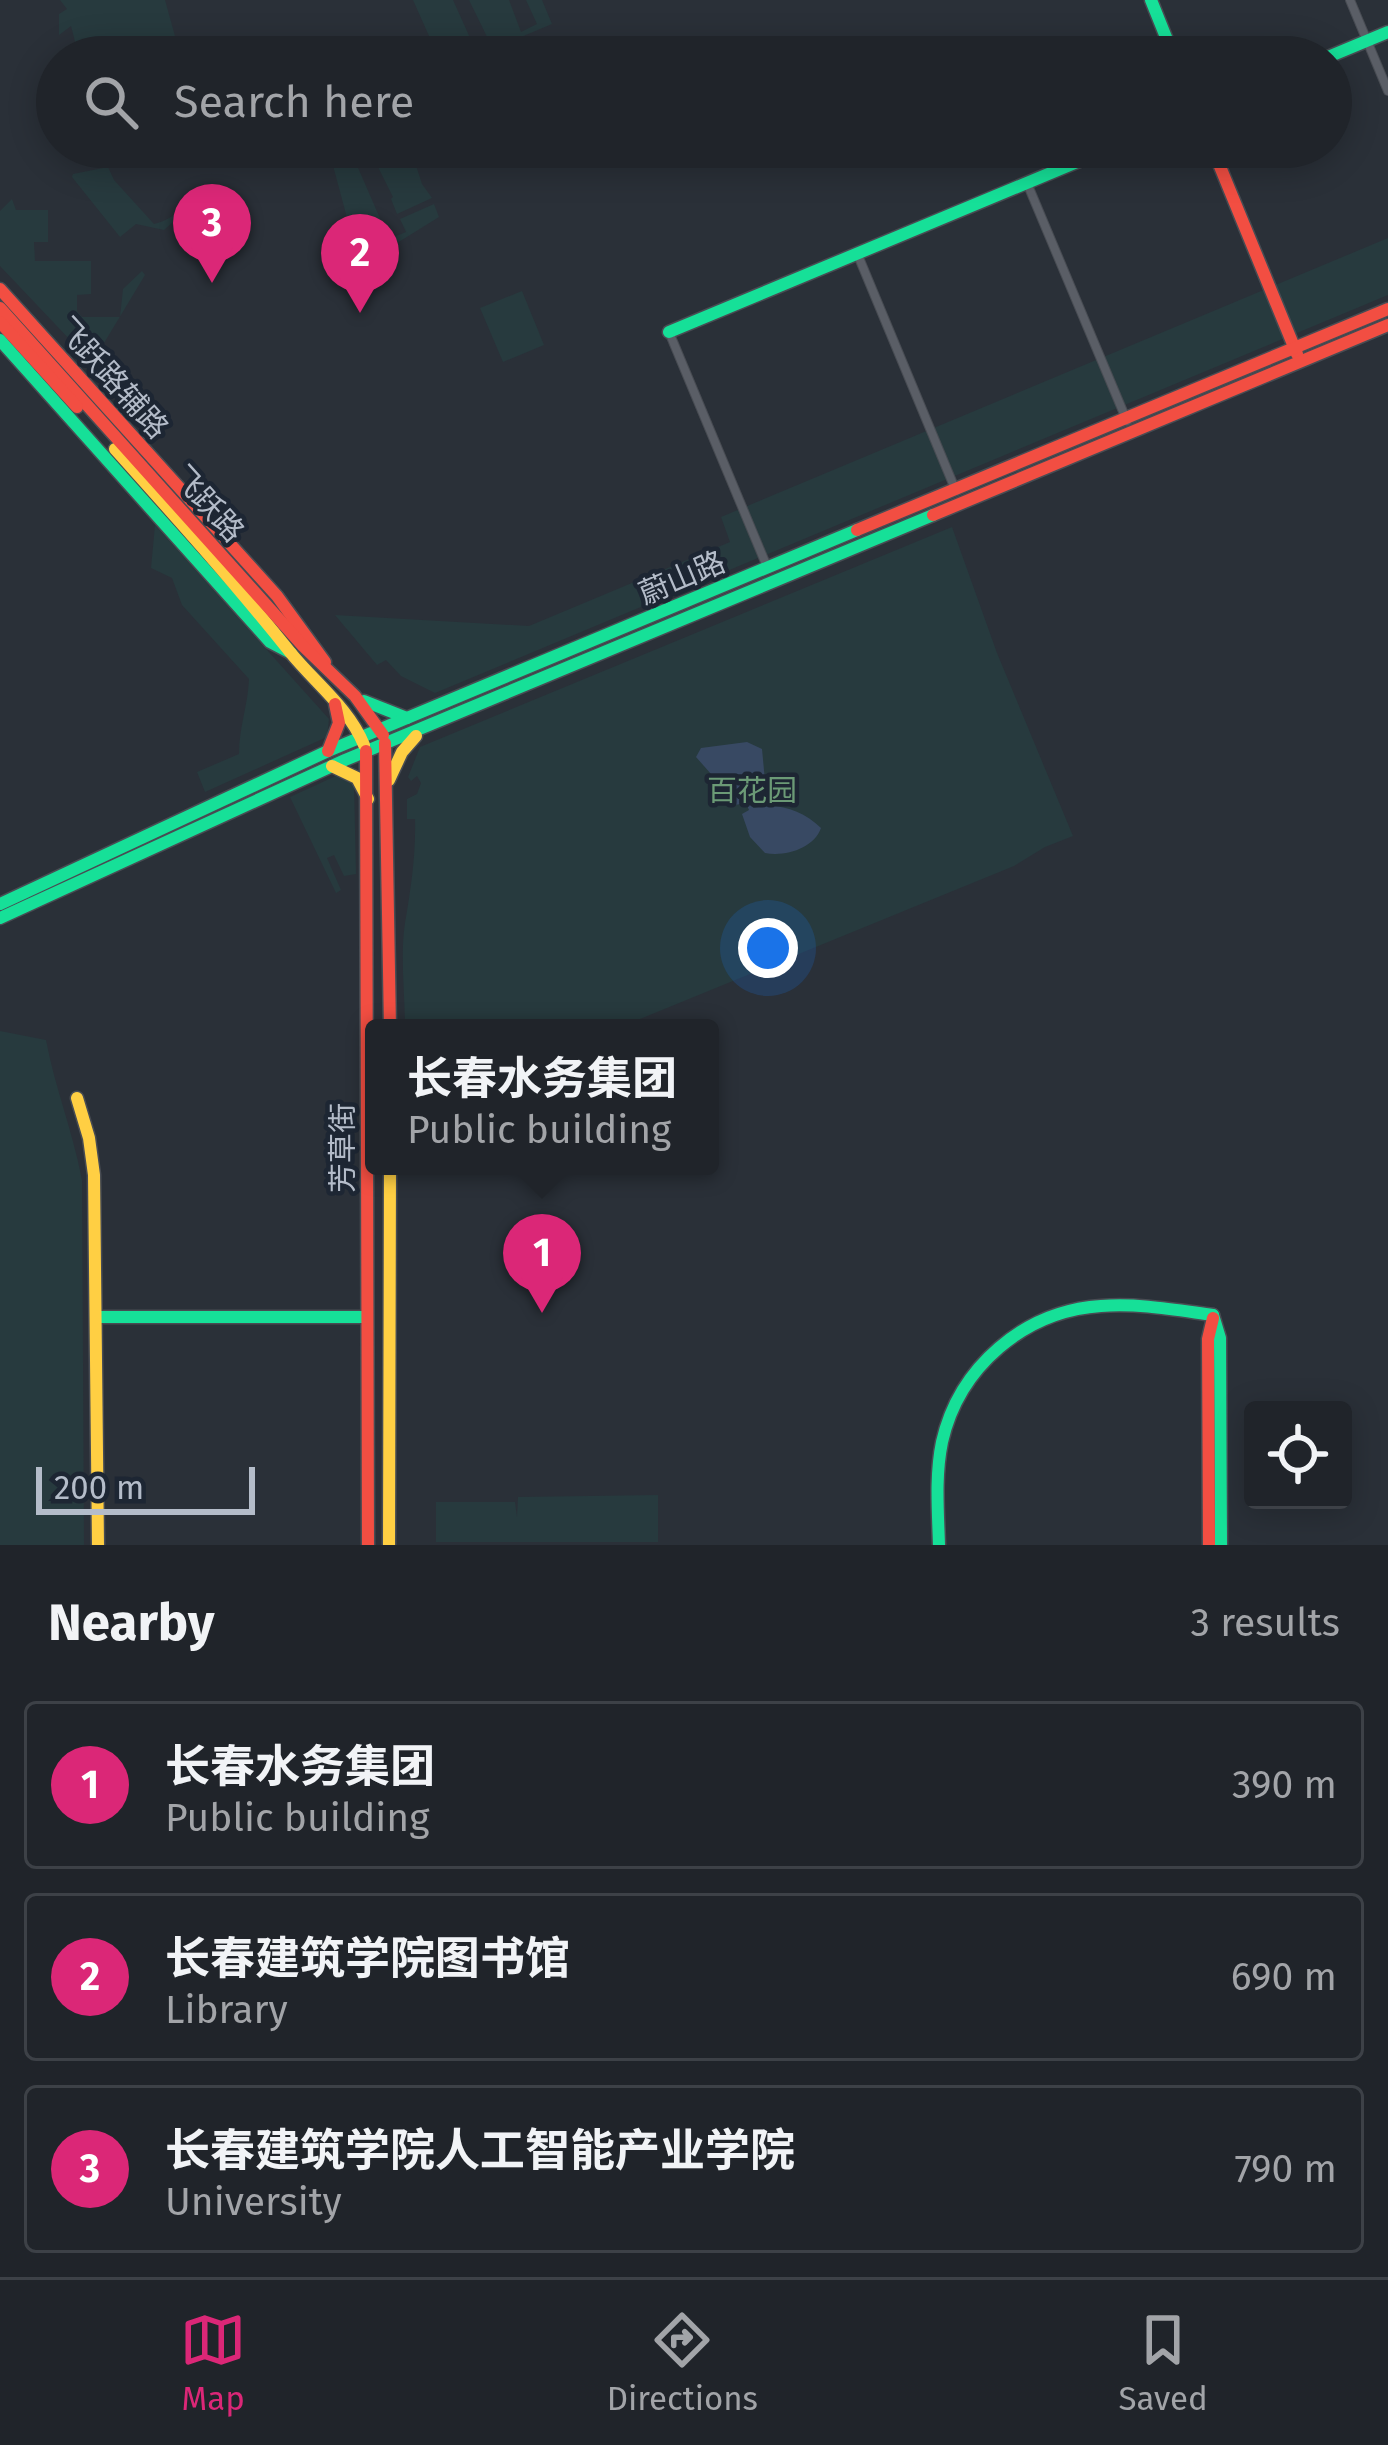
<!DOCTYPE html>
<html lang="en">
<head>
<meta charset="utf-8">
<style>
  :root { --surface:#20242a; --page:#282c32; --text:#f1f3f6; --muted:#a2a4a8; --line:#3d4147; --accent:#db2777 }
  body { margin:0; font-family:"Fira Sans","Noto Sans SC",sans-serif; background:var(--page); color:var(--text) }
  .controls { position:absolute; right:36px; bottom:36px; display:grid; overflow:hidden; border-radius:12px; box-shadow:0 6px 30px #0003 }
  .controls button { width:108px; height:108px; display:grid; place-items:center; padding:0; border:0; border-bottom:3px solid var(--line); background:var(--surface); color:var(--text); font:60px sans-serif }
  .scale { position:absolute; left:36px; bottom:30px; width:219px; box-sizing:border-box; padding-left:12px; border:6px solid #b4bcc9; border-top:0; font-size:33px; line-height:42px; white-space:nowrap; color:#b4bcc9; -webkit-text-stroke:9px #1d2633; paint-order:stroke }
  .you { position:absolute; left:768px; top:948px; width:42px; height:42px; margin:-30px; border:9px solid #fff; border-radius:50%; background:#1a73e8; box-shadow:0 0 0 18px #1a73e833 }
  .badge { display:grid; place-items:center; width:78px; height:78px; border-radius:50%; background:var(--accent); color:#fff; font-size:39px; font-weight:700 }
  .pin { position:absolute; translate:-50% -99px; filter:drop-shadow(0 3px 6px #0008) }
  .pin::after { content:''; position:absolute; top:63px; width:42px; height:36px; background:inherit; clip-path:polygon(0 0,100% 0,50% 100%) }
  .popup { position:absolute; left:365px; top:1019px; width:354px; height:156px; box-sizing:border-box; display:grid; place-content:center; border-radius:12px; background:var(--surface); filter:drop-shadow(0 3px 9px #0005); font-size:39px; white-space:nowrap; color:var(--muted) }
  .popup b { font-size:45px; color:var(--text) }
  .popup::after { content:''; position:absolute; left:50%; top:100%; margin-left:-24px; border:24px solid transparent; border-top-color:var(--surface) }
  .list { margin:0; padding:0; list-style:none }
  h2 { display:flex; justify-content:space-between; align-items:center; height:156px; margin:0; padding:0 48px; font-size:51px }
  h2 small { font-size:39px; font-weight:400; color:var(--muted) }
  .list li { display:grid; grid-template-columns:78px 1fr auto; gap:36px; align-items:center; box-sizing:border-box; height:168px; margin:0 24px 24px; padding:0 24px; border:3px solid var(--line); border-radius:12px }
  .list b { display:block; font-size:45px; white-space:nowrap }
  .list p { margin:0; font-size:39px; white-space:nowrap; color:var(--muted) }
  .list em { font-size:39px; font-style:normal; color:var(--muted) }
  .icon { flex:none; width:66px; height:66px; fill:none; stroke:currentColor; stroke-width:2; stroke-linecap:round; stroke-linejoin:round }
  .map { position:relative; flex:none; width:1388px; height:1545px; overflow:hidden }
  .search { position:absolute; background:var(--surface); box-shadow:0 6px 30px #0003; left:36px; right:36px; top:36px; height:132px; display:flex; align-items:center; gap:30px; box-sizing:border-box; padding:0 42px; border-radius:66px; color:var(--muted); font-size:45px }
  .sheet { height:732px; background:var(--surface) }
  nav { display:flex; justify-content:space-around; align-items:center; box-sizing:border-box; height:168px; border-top:3px solid var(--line); background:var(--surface); font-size:33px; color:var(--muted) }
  nav a { display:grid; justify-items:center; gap:6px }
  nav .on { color:var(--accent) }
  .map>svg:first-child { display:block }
</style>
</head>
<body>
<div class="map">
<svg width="1388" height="1545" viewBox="0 0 1388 1545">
  <rect width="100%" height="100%" fill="#2a3038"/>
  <g fill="#273a3e">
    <path d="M 60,0 L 165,0 L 178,47 L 149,57 L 79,57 L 71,26 L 59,35 L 59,14 L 67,9 Z"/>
    <path d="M 413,0 L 453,0 L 476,51 L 491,45 L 469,0 L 509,0 L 521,32 L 537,24 L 526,0 L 542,0 L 552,24 L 474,57 L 454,57 L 447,39 L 433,45 Z"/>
    <path d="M 328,147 L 349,147 L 389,239 L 406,232 L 400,219 L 434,204 L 439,217 L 360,266 Z"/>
    <path d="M 368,147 L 410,147 L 422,184 L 432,198 L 397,214 L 391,199 L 393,197 Z"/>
    <path d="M 108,167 L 114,180 L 154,224 C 179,219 188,196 206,192 L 164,230 L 136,224 L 120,237 L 72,177 L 73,174 Z"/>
    <path d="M 12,199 L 16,210 L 48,210 L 48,242 L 34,242 L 35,261 L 91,261 L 91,294 L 77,295 L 77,311 L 82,317 L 120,317 L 123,289 L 142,271 L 145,275 L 92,363 L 0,266 L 0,211 Z"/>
    <path d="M 1388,238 L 1388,295 L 435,693 L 401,676 L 386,660 L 377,665 L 335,615 L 529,626 L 730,542 L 721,517 Z"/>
    <path d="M 522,291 L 544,345 L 503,362 L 480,308 Z"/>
    <path d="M 155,525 L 329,719 L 327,737 L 205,792 L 197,772 L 239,754 C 239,727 248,705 249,679 L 182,605 L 172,578 L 151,568 Z"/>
    <path d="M 952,527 L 997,653 L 1073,836 L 1045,847 L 1014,866 L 618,1028 L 405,1028 C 405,994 400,956 405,923 C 411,888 416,854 415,819 L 407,819 L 407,799 L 417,794 L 421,783 L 417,776 L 411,781 L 408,777 L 420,747 Z"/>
    <path d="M 338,775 L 354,785 L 356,874 L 344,876 L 334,855 L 327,858 L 341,890 L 336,893 L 290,797 Z"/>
    <path d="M 0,1031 L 46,1040 C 55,1088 73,1132 82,1180 L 84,1545 L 0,1545 Z"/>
    <path d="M 658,1495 L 658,1542 L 436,1542 L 436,1502 L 515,1502 L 517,1517 L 518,1497 Z"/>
  </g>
  <path fill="#384963" d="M 747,742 L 762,749 L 765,781 L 762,795 L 751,801 L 753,808 C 778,802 802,810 821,828 C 814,848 786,857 765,853 L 750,837 L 742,814 L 749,810 L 746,803 L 729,806 L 719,783 L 696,757 L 701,748 Z"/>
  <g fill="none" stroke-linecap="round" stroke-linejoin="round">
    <g stroke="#484c53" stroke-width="10">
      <g id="street">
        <path d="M 1350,0 L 1388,91"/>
        <path d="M 1027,183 L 1127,421"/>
        <path d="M 857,253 L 956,491"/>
        <path d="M 669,332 L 768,569"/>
      </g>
    </g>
    <g stroke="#484c53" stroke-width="15">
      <g id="fast">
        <path d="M 1151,0 L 1174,57"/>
        <path d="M 1328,57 L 1388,32"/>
        <path d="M 669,332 L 1113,147"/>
        <path d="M 0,340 L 270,642 L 291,653"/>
        <path d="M 364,701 L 407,718"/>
        <path d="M 0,904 L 328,751 L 857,530"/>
        <path d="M 0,918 L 345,760 L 933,515"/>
        <path d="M 1213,1315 L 1220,1338 L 1221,1545"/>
        <path d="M 96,1317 L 365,1317"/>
        <path d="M 939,1545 C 938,1511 935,1476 942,1442 C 959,1367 1024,1311 1101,1306 C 1138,1303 1176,1310 1213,1315"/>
      </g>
    </g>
    <g stroke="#484c53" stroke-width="15">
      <g id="slow">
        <path d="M 115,449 C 175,516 234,582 290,652 C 315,683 349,708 364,745"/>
        <path d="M 332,766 L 357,778 L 368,799"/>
        <path d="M 389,780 L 402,752 L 416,736"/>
        <path d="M 77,1098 L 89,1138 L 94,1175 L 98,1545"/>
        <path d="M 389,1545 L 390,1166"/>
      </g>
    </g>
    <g stroke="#484c53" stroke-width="15">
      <g id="jam">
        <path d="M 1212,147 L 1297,354"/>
        <path d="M 0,289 L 277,596 L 325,662"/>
        <path d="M 0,308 L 303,646 L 355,696 L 383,735"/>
        <path d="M 0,322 L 77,407"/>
        <path d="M 933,515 L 1388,325"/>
        <path d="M 857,530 L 1388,309"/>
        <path d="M 385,743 L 390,1028"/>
        <path d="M 328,751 L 339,723 L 335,704"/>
        <path d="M 366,751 L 368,1545"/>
        <path d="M 1209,1545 L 1208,1339 L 1213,1318"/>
      </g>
    </g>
    <use href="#street" stroke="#5a5e66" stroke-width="8"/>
    <use href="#fast" stroke="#16e098" stroke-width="12"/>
    <use href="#slow" stroke="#ffcf43" stroke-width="12"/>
    <use href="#jam" stroke="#f24e42" stroke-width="12"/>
  </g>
  <g text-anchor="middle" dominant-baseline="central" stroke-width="9" stroke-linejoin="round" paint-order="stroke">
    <g font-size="30" fill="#b4bcc9" stroke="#1d2633">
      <text transform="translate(112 378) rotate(48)">飞跃路辅路</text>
      <text transform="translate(208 504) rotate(48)">飞跃路</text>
      <text transform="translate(682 578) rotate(-23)">蔚山路</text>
      <text transform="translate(343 1148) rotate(-90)">芳草街</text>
    </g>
    <g font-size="30" fill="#6b9a76" stroke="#1d2633">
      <text x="752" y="791">百花园</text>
    </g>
  </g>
</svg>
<div class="controls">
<button><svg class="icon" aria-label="locate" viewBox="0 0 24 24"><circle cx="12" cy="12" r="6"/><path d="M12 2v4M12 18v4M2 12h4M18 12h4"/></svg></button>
</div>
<div class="scale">200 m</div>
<div class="you"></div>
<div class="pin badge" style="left:542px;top:1313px">1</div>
<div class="popup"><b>长春水务集团</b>Public building</div>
<div class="pin badge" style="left:360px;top:313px">2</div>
<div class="pin badge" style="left:212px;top:283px">3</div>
<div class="search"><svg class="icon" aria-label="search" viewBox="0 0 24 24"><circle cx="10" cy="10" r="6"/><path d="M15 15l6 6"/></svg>Search here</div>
</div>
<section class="sheet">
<h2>Nearby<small>3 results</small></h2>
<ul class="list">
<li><span class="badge">1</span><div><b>长春水务集团</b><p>Public building</p></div><em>390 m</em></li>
<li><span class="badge">2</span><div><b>长春建筑学院图书馆</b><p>Library</p></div><em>690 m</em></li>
<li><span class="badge">3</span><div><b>长春建筑学院人工智能产业学院</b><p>University</p></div><em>790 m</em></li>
</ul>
</section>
<nav>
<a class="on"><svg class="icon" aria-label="map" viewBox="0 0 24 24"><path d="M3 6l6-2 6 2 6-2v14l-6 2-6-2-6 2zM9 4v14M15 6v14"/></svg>Map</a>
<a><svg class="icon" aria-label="directions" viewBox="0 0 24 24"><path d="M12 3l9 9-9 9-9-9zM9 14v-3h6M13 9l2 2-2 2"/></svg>Directions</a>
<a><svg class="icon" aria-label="saved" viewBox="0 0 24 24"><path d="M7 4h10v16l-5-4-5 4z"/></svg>Saved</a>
</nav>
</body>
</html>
